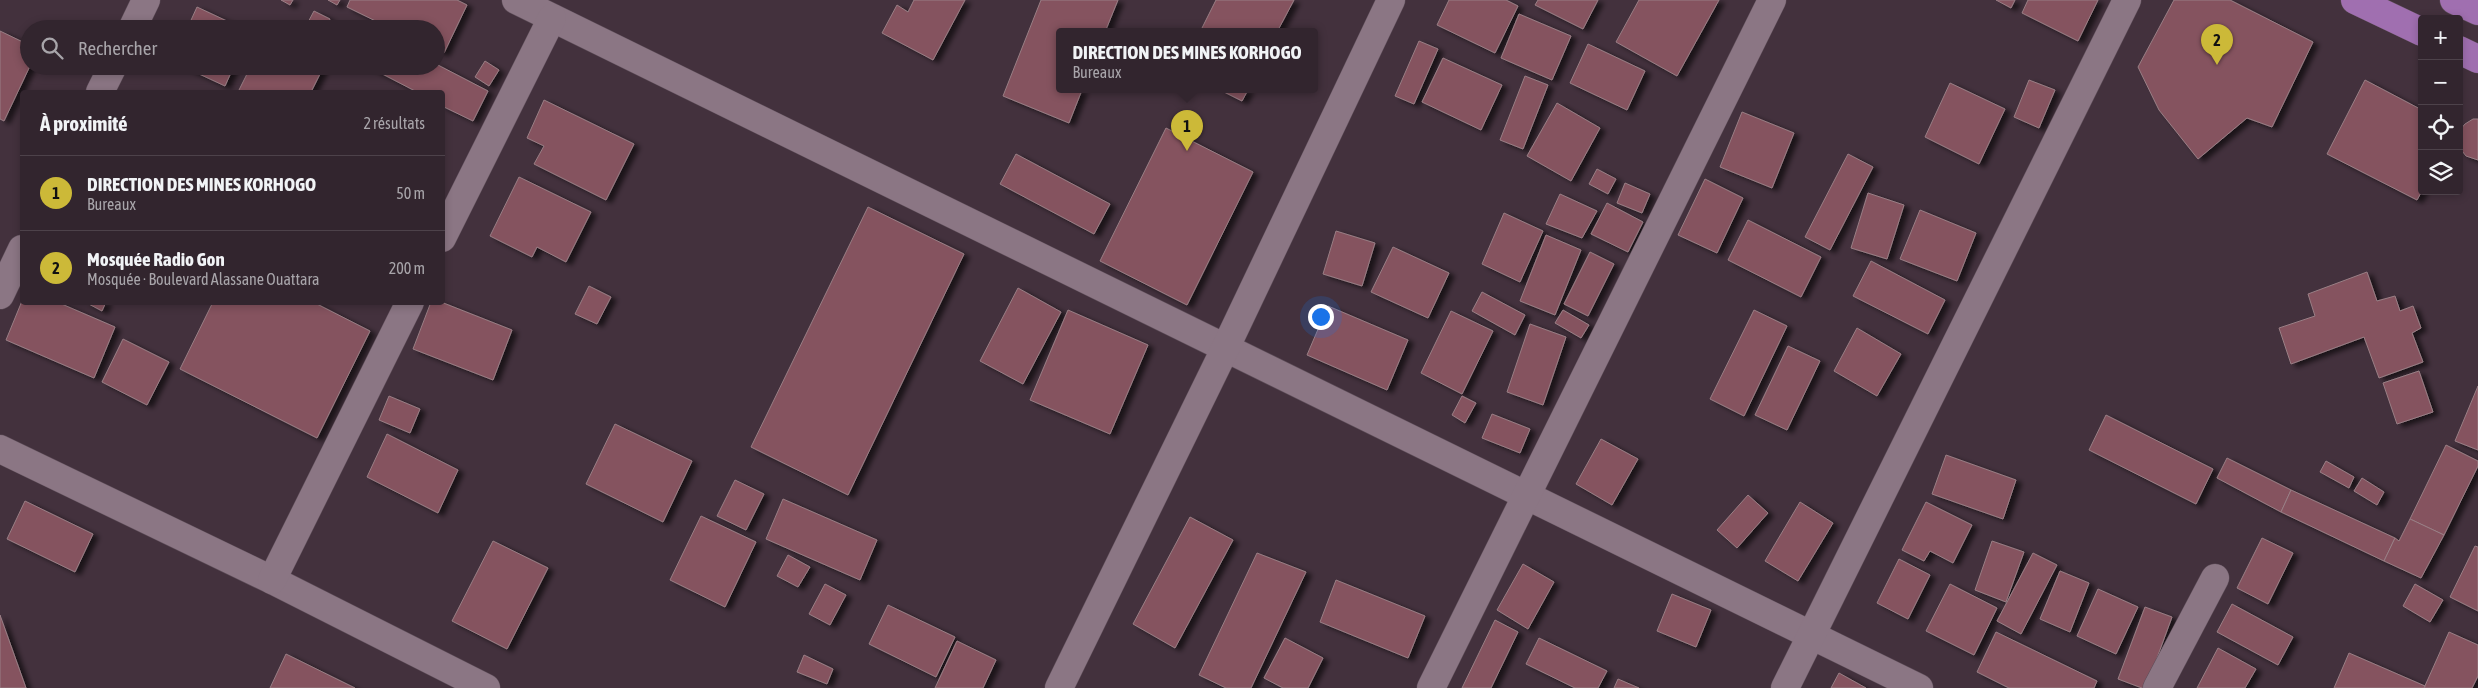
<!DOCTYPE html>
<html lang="fr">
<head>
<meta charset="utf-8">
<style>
  :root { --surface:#32252e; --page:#3a2d36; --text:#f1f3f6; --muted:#a8a5aa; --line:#4d424a; --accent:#ccb938 }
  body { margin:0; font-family:"Asap Condensed",sans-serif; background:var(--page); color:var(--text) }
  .controls { position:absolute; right:15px; top:15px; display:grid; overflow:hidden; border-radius:5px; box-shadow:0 2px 8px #0003 }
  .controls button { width:45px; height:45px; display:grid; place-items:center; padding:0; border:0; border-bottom:1px solid var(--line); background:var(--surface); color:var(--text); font:25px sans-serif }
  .you { position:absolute; left:1320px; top:316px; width:18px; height:18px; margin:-12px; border:4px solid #fff; border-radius:50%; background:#1a73e8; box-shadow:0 0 0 8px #1a73e833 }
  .badge { display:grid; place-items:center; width:32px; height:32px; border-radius:50%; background:var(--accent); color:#111; font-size:16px; font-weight:700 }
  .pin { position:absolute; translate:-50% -41px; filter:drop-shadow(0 1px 2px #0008) }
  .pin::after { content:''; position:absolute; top:26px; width:18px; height:15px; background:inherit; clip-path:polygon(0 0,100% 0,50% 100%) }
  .popup { position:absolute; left:1056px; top:28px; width:262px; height:65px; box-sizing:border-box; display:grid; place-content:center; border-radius:5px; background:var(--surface); filter:drop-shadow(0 1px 4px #0005); font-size:16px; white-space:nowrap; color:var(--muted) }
  .popup b { font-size:19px; color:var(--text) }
  .popup::after { content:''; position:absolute; left:50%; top:100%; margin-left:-10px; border:10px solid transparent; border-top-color:var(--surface) }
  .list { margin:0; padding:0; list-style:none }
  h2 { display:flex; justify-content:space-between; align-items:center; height:65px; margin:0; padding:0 20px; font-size:21px }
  h2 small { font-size:16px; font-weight:400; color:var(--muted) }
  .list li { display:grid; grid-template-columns:32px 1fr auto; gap:15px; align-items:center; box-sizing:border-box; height:75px; padding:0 20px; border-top:1px solid var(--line) }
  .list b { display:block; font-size:19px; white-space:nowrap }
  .list p { margin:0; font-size:16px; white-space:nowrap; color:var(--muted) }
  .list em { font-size:16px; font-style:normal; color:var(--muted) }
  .icon { flex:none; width:28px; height:28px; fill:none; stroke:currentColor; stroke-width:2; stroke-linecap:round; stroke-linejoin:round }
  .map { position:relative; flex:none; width:2478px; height:688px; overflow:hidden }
  .search { position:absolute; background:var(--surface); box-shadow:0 2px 8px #0003; left:20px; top:20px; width:425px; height:55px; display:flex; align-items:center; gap:12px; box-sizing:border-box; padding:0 18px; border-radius:28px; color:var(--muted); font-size:19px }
  .panel { position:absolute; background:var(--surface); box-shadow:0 2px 8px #0003; left:20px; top:90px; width:425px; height:215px; border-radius:5px }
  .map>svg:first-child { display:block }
</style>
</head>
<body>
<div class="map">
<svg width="2478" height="688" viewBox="0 0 2478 688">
  <defs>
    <filter id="shadow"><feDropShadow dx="5.5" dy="3" stdDeviation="2.5" flood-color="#0009"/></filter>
  </defs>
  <rect width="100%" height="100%" fill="#43313d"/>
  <g fill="#85525f" stroke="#997f85" filter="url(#shadow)">
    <path d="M 281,0 L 293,0 L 290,5 Z"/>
    <path d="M 328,0 L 340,0 L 337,5 Z"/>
    <path d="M 350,0 L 457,0 L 467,5 L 444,53 L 436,50 L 436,29 L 392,29 L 347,7 Z"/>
    <path d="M 914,0 L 965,0 L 933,60 L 882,33 L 897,5 L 908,12 Z"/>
    <path d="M 1041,0 L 1118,0 L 1105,32 L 1060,32 L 1060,90 L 1082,90 L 1069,123 L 1003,96 Z"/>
    <path d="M 1216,0 L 1294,0 L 1277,32 L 1200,32 Z"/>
    <path d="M 1449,0 L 1506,0 L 1518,6 L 1495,53 L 1437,25 Z"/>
    <path d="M 1538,0 L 1598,0 L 1583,29 L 1535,5 Z"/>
    <path d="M 1639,0 L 1719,0 L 1677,76 L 1616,42 Z"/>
    <path d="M 1996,0 L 2015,0 L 2011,8 Z"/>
    <path d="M 2028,0 L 2098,0 L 2078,41 L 2022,13 Z"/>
    <path d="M 2174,0 L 2230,0 L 2313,42 L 2272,127 L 2247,118 L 2198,159 L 2159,110 L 2138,67 Z"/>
    <path d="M 197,7 L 244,29 L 187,29 Z"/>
    <path d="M 314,11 L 330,19 L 325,29 L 305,28 Z"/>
    <path d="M 1519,14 L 1571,36 L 1552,80 L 1501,58 Z"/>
    <path d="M 354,22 L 368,29 L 351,29 Z"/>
    <path d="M 0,31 L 29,45 L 30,66 L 4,121 L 0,119 Z"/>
    <path d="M 1419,41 L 1438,49 L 1414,104 L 1395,96 Z"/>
    <path d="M 1588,44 L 1645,71 L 1627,110 L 1570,83 Z"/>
    <path d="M 1443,58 L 1502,85 L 1481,130 L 1422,102 Z"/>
    <path d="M 485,61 L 499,70 L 489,86 L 475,77 Z"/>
    <path d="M 436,64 L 488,91 L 473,121 L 442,106 L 442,92 L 417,92 L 367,66 L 436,66 Z"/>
    <path d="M 182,66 L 234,66 L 225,86 Z"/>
    <path d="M 251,66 L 324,66 L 311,92 L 238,92 Z"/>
    <path d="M 1525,76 L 1548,85 L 1523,149 L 1500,140 Z"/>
    <path d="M 2029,80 L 2055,90 L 2039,128 L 2014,117 Z"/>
    <path d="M 2365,80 L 2422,110 L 2422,191 L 2417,200 L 2327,154 Z"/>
    <path d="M 1950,83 L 2005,109 L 1979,164 L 1925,137 Z"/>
    <path d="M 1220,90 L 1248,90 L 1242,101 Z"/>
    <path d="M 544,100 L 634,144 L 606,200 L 534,164 L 544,146 L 527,138 Z"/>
    <path d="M 1557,103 L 1600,128 L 1571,181 L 1527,156 Z"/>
    <path d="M 1742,112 L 1794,133 L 1772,188 L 1720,167 Z"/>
    <path d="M 2473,119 L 2478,119 L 2478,160 L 2466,156 L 2459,147 L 2459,131 L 2465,124 Z"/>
    <path d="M 1166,128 L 1253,172 L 1187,305 L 1100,261 Z"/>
    <path d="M 1016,154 L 1110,204 L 1094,234 L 1000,184 Z"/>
    <path d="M 1848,154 L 1873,167 L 1830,250 L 1805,237 Z"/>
    <path d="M 1597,169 L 1616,179 L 1608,194 L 1589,184 Z"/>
    <path d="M 519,177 L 591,212 L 566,262 L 537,247 L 532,257 L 490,236 Z"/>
    <path d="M 1705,179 L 1743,198 L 1717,253 L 1678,235 Z"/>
    <path d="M 1625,183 L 1650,194 L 1642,213 L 1617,203 Z"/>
    <path d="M 1868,193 L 1904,205 L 1887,259 L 1851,248 Z"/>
    <path d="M 1560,194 L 1597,211 L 1582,238 L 1546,224 Z"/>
    <path d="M 1607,203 L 1643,222 L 1628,252 L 1591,234 Z"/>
    <path d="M 868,207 L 964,254 L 848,495 L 751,447 Z"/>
    <path d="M 1920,210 L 1976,233 L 1957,281 L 1900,259 Z"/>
    <path d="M 1504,213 L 1543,231 L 1520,282 L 1482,264 Z"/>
    <path d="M 1748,220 L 1821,257 L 1801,297 L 1728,260 Z"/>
    <path d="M 1336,231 L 1375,243 L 1362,286 L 1323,274 Z"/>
    <path d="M 1546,235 L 1581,250 L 1555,315 L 1520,301 Z"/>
    <path d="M 1393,247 L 1449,273 L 1428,318 L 1371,292 Z"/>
    <path d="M 1590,252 L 1614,264 L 1588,316 L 1564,304 Z"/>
    <path d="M 1871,261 L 1945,300 L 1928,334 L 1853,296 Z"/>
    <path d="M 2367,272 L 2377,301 L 2395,296 L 2400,311 L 2413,306 L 2421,328 L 2412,333 L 2423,362 L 2379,378 L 2364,337 L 2291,364 L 2279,328 L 2315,316 L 2308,294 Z"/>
    <path d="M 589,286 L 611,297 L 597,324 L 575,314 Z"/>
    <path d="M 1018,288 L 1061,312 L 1023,384 L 980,361 Z"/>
    <path d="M 1482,292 L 1525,315 L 1515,335 L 1472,311 Z"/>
    <path d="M 22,301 L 57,302 L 115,327 L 94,378 L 6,340 Z"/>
    <path d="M 85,302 L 106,302 L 102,311 Z"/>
    <path d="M 213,302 L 313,302 L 370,331 L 317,438 L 180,369 Z"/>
    <path d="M 431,302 L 441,302 L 512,330 L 493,380 L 413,349 Z"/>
    <path d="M 1328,306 L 1408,340 L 1387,390 L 1307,355 Z"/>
    <path d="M 1068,310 L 1148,345 L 1110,434 L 1030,400 Z"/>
    <path d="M 1563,310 L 1589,325 L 1581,338 L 1555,323 Z"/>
    <path d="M 1754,310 L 1787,326 L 1744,416 L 1710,399 Z"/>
    <path d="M 1451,311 L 1493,331 L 1462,394 L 1421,373 Z"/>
    <path d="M 1530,324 L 1566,337 L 1543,405 L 1507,392 Z"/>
    <path d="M 1857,328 L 1901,354 L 1877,396 L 1834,371 Z"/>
    <path d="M 123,339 L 169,362 L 147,405 L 102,382 Z"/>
    <path d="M 1788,346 L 1820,361 L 1787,430 L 1755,415 Z"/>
    <path d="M 2419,371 L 2433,412 L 2397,424 L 2383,383 Z"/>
    <path d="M 2478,386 L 2478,450 L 2455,441 Z"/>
    <path d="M 389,396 L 420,409 L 410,433 L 379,420 Z"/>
    <path d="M 1462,396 L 1476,403 L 1465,423 L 1452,415 Z"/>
    <path d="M 1492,414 L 1530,429 L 1520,453 L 1482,438 Z"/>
    <path d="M 2106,415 L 2213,469 L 2196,504 L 2089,450 Z"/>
    <path d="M 615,424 L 692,461 L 663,522 L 586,484 Z"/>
    <path d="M 387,434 L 458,470 L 438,513 L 367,477 Z"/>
    <path d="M 1601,439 L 1638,459 L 1612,505 L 1576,484 Z"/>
    <path d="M 2446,445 L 2478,461 L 2478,466 L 2444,535 L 2410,519 Z"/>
    <path d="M 1946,455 L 2016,480 L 2003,519 L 1932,494 Z"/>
    <path d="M 2227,458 L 2291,490 L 2281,512 L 2217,478 Z"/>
    <path d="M 2326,461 L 2354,477 L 2349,488 L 2320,472 Z"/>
    <path d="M 2362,478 L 2384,492 L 2377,505 L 2354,491 Z"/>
    <path d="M 735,480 L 764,494 L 746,530 L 717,516 Z"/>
    <path d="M 2291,490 L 2395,538 L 2384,561 L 2281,512 Z"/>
    <path d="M 1748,495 L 1768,513 L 1737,548 L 1717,530 Z"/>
    <path d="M 783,499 L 877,540 L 860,580 L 766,539 Z"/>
    <path d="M 25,501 L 93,534 L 75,572 L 7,539 Z"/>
    <path d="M 1800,502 L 1833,523 L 1798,581 L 1765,561 Z"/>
    <path d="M 1926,502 L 1972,525 L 1953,563 L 1930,551 L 1924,561 L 1902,550 Z"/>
    <path d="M 701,516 L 756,542 L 725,607 L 670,580 Z"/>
    <path d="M 1190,517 L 1233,540 L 1175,648 L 1133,624 Z"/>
    <path d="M 2410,519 L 2444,535 L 2421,578 L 2384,561 L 2395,538 L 2399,541 Z"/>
    <path d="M 2262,538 L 2293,553 L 2268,604 L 2237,588 Z"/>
    <path d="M 493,541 L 548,568 L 507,649 L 452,621 Z"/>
    <path d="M 1992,541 L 2024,552 L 2006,602 L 1975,590 Z"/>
    <path d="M 2475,546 L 2478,547 L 2478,611 L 2450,597 Z"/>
    <path d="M 1257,553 L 1306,572 L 1251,688 L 1226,688 L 1199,675 Z"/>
    <path d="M 2033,553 L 2057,565 L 2021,634 L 1997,621 Z"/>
    <path d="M 788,555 L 810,567 L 798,587 L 777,576 Z"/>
    <path d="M 1899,559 L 1930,575 L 1908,619 L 1877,603 Z"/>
    <path d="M 1523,564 L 1554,582 L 1528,629 L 1497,610 Z"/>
    <path d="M 2060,571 L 2089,583 L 2070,632 L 2040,619 Z"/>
    <path d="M 1336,580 L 1425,616 L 1408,658 L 1320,622 Z"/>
    <path d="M 825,584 L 846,595 L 830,625 L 809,614 Z"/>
    <path d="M 1950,584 L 1997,608 L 1974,655 L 1926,631 Z"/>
    <path d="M 2415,584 L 2443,600 L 2430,622 L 2403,606 Z"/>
    <path d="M 2098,589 L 2138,607 L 2116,654 L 2077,636 Z"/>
    <path d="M 1672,594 L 1711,610 L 1696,647 L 1657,631 Z"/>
    <path d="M 2232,604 L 2293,637 L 2278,665 L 2217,632 Z"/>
    <path d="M 888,605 L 955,637 L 936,677 L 869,644 Z"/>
    <path d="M 2145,607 L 2172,617 L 2146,688 L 2142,688 L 2118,679 Z"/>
    <path d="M 0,615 L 26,688 L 0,688 Z"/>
    <path d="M 1495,620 L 1518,632 L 1491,688 L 1462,688 Z"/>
    <path d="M 1996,632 L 2097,681 L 2094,688 L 2009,688 L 1977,672 Z"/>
    <path d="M 2449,632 L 2478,645 L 2478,676 L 2472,688 L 2424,688 Z"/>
    <path d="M 1285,638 L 1323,658 L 1308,688 L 1283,688 L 1264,678 Z"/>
    <path d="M 1539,638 L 1607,671 L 1598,688 L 1575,688 L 1526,664 Z"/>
    <path d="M 957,641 L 996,660 L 983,688 L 935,688 Z"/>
    <path d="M 2218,648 L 2256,669 L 2245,688 L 2197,688 Z"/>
    <path d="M 2349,653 L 2425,686 L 2424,688 L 2334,688 Z"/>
    <path d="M 286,654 L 355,688 L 270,688 Z"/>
    <path d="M 804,655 L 833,669 L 827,684 L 797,672 Z"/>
    <path d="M 1839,673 L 1866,688 L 1831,688 Z"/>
    <path d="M 1618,679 L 1639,688 L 1614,688 Z"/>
  </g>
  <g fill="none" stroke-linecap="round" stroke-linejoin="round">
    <g stroke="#5d4d58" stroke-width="29">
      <g id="minor">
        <path d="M 516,0 L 1919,688"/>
        <path d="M 132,29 L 146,0"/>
        <path d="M 100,92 L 113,66"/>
        <path d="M 442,238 L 552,18"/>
        <path d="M 0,295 L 22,249"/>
        <path d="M 0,449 L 272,580 L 486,688"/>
        <path d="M 272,580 L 410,302"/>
        <path d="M 1059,688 L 1225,349 L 1391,0"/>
        <path d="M 1431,688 L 1772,0"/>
        <path d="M 1785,688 L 2127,0"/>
        <path d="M 2157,688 L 2215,578"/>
      </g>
    </g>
    <g stroke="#5d4d58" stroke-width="29">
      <g id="major">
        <path d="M 2355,0 L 2422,32"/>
        <path d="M 2454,0 L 2478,11"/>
        <path d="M 2459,50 L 2478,59"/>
      </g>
    </g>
    <use href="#minor" stroke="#8b7684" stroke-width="28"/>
    <use href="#major" stroke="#a06fb0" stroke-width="28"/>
  </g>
</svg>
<div class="controls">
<button>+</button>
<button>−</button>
<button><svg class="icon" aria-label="locate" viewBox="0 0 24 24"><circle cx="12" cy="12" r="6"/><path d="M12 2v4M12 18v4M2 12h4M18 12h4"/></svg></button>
<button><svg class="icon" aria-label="layers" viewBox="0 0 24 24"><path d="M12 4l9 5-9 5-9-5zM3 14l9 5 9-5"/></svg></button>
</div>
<div class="you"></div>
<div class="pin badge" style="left:1187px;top:151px">1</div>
<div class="popup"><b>DIRECTION DES MINES KORHOGO</b>Bureaux</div>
<div class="pin badge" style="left:2217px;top:65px">2</div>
<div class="search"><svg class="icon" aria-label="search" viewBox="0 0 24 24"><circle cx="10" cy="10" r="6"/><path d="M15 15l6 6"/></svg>Rechercher</div>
<section class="panel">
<h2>À proximité<small>2 résultats</small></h2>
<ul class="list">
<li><span class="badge">1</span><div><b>DIRECTION DES MINES KORHOGO</b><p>Bureaux</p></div><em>50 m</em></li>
<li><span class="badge">2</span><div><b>Mosquée Radio Gon</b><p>Mosquée · Boulevard Alassane Ouattara</p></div><em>200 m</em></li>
</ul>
</section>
</div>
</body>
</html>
